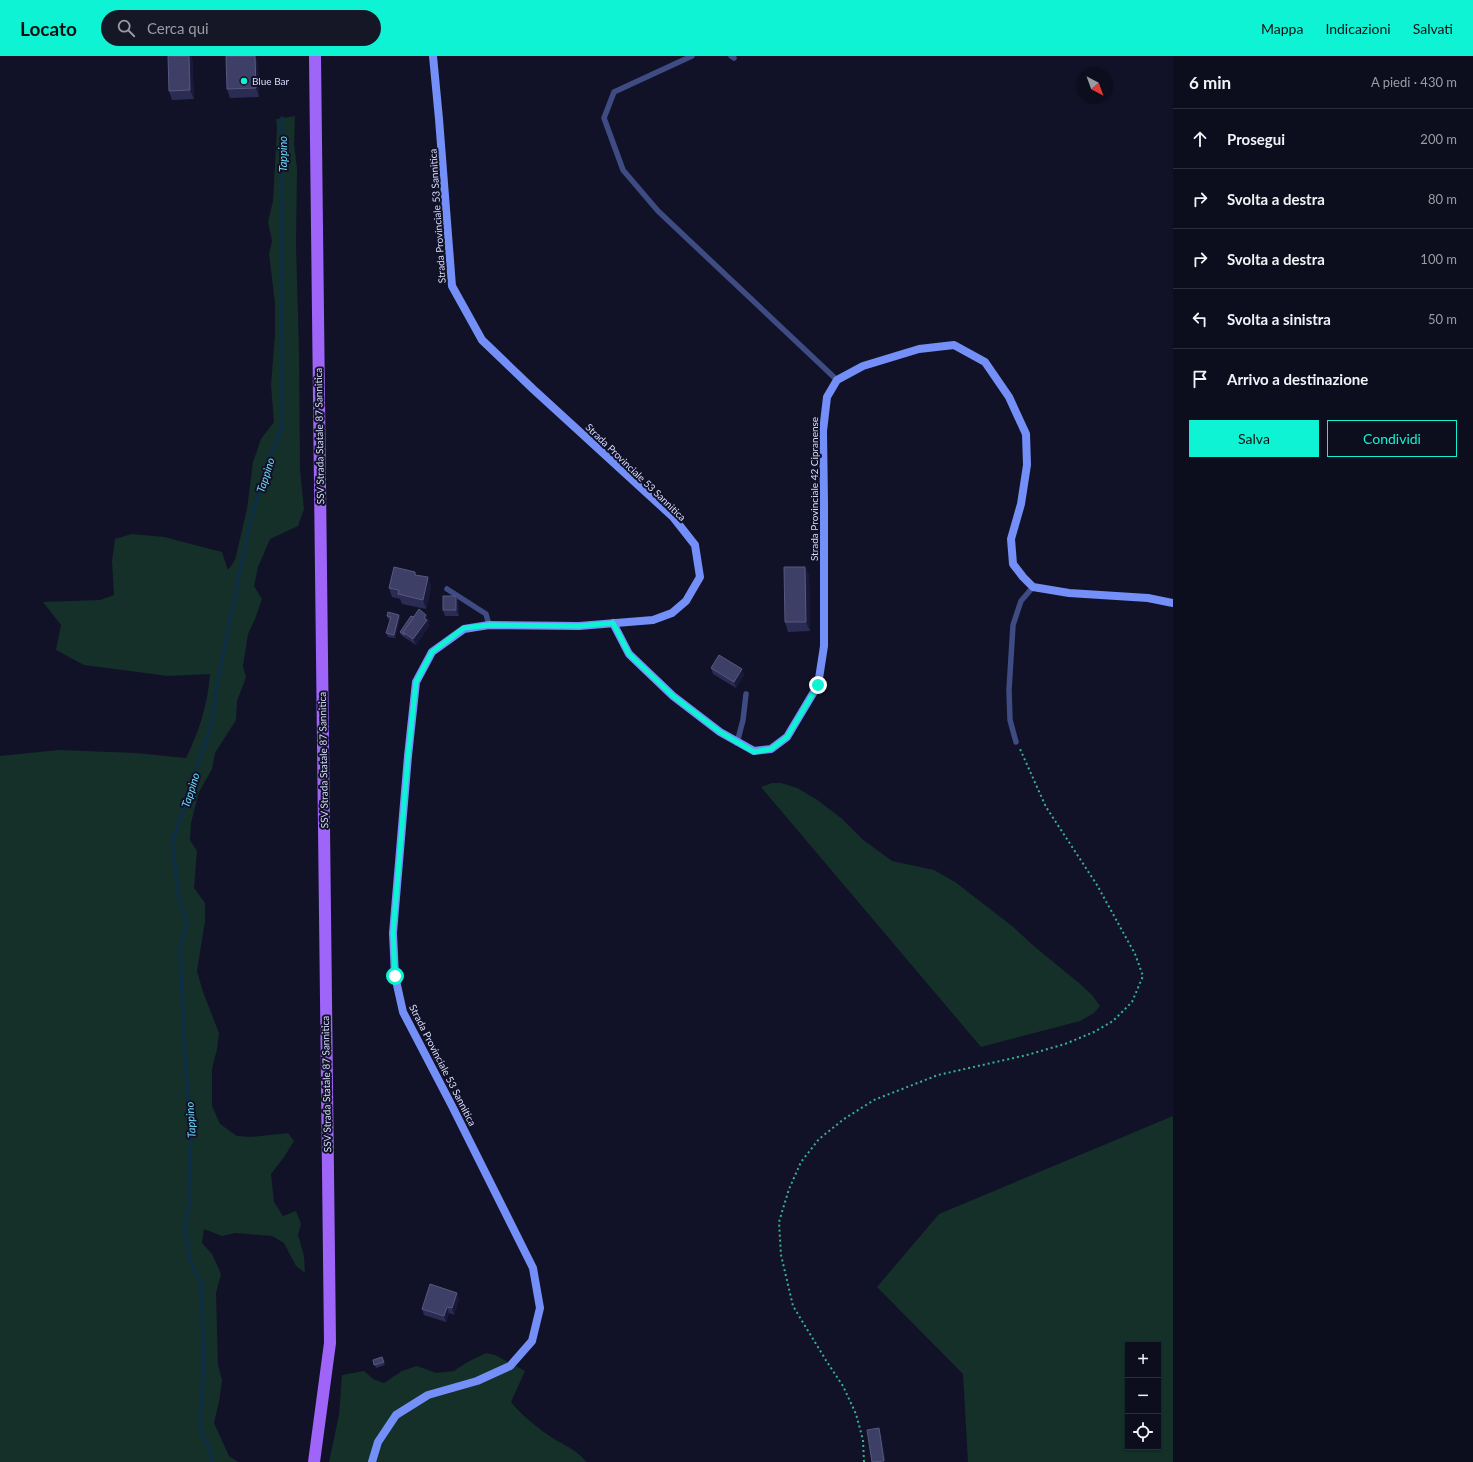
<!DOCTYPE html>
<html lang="it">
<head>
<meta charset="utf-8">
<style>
  :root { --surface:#0d0e1d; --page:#161726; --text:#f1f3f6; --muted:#9a9ca4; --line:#2d2e3b; --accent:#0ef3d4 }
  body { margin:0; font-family:Lato,sans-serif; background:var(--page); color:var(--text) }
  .controls { position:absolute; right:12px; bottom:12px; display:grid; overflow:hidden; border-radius:0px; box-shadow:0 1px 3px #0004 }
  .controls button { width:36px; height:36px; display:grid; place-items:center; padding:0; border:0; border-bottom:1px solid var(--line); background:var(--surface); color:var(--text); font:20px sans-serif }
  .compass { position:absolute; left:1077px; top:12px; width:36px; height:36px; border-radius:50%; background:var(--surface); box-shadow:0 1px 3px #0004; rotate:139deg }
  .stop { position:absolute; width:12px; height:12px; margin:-9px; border:3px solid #0ef3d4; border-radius:50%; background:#fff }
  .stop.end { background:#0ef3d4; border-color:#fff; box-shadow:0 1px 4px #0008 }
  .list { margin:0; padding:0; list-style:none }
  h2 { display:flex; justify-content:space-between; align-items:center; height:52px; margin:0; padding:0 16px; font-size:17px }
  h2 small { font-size:13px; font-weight:400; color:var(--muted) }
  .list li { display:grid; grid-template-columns:26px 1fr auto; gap:12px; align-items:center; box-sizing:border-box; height:60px; padding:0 16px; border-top:1px solid var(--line) }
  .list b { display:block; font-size:15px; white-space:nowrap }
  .list em { font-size:13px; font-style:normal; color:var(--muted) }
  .actions { display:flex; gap:8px; padding:12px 16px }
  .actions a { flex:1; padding:9px 0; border:1px solid var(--accent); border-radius:0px; text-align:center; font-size:14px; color:var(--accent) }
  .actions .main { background:var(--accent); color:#111 }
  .icon { flex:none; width:22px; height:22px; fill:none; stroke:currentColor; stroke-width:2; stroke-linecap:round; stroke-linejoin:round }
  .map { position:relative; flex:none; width:1173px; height:1406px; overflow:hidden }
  header { display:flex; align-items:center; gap:24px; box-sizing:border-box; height:56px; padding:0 20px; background:var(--accent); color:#111 }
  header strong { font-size:19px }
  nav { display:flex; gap:22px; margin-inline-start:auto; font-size:14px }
  .search { width:280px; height:36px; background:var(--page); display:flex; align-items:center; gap:10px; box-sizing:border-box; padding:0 14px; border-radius:22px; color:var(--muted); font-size:15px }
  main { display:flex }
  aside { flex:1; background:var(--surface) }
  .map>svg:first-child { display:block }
</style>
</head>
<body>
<header>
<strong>Locato</strong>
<div class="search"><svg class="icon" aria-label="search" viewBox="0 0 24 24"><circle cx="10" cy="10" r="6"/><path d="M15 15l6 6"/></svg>Cerca qui</div>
<nav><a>Mappa</a><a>Indicazioni</a><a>Salvati</a></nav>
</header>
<main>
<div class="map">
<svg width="1173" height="1406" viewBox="0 0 1173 1406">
  <rect width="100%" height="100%" fill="#111227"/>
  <g fill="#143029" fill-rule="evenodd">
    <path d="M 295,60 L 294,88 L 297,112 L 296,189 L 299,295 L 300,414 L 304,453 L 298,470 L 270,483 L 258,511 L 254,530 L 262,543 L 255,563 L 248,578 L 243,610 L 246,621 L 237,645 L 236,664 L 215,697 L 212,713 L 199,736 L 191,767 L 190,784 L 197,795 L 194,832 L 205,847 L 205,865 L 197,915 L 203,936 L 219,977 L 217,993 L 212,1013 L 212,1050 L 220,1068 L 237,1080 L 251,1081 L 288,1077 L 294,1085 L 284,1101 L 271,1118 L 274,1146 L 283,1160 L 296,1155 L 301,1168 L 298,1179 L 304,1200 L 305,1217 L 296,1210 L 284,1187 L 272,1180 L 235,1177 L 222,1180 L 204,1173 L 202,1187 L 212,1198 L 221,1218 L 216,1237 L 218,1309 L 222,1324 L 219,1346 L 214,1367 L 229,1400 L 238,1406 L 0,1406 L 0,700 L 59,694 L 136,697 L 186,702 C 199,676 208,647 210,618 L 168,620 L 84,609 L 56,594 L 61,569 L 43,546 L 100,544 L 114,539 L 112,505 L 115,483 L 132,478 L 164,481 L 222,496 L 228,514 L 235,504 L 247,453 L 253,406 L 261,383 L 274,366 L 271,329 L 275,278 L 275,247 L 269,198 L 272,185 L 268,166 L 273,145 L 277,72 L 276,63 Z"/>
    <path d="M 772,727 L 781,727 L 797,732 L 816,743 L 841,762 L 862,783 L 892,805 L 934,814 L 955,826 L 1012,870 L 1035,891 L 1079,927 L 1092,939 L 1100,950 L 1094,957 L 1080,965 L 981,991 L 761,731 Z"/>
    <path d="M 1173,1060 L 1173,1406 L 968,1406 L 963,1318 L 877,1231 L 939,1158 ZM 1128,1289 L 1158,1289 L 1158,1391 L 1128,1391 Z"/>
    <path d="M 486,1297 L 495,1299 L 525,1315 L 511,1346 C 520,1358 538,1372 551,1381 C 563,1389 578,1394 586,1406 L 329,1406 L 339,1359 L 342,1319 L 364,1315 L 373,1323 L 384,1327 L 402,1315 L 417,1310 L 436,1317 L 454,1315 L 466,1307 Z"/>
  </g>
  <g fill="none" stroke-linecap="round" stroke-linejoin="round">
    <path stroke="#0d2e44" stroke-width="3.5" d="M 212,1406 L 209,1391 L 200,1374 L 204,1304 L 201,1227 L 190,1204 L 185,1172 L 189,1150 L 189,1118 L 191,1082 L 185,999 L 180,892 L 187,867 L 179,842 L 172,788 L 211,670 L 220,613 L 250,466 L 268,406 L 282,372 L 282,62"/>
    <path stroke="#36b48e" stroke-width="2" stroke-dasharray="2 3" stroke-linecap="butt" d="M 864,1406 L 863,1384 L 856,1358 L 843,1330 L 827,1306 L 793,1250 L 781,1199 L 779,1166 L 789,1133 L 801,1106 L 819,1083 L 844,1063 L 874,1044 L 938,1019 L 1027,999 L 1065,988 L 1094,976 L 1113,965 L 1132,946 L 1143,920 L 1135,898 L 1097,829 L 1046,751 L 1020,693"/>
    <g stroke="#3e4c83" stroke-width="5.5">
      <path d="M 692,0 L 614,36 L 604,62 L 623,114 L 658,155 L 837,324"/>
      <path d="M 731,0 L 734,2"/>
      <path d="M 447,533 L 486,558 L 489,569"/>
      <path d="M 1016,686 L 1010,664 L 1009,634 L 1013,569 L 1021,545 L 1033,531"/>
      <path d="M 737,687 L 743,664 L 746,638"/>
    </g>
    <g stroke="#7490f8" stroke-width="8">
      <path d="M 613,567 L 629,598 L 673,640 L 720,676 L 754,695 L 771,693 L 787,681 L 818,629 L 824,590 L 824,447 L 823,375 L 827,341 L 837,324 L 863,310 L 919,293 L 954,289 L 985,306 L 1009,341 L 1026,378 L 1027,409 L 1021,448 L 1011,483 L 1013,508 L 1023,521 L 1033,531 L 1069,537 L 1148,542 L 1173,547"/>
      <path d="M 372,1406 L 378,1386 L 396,1359 L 428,1339 L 477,1325 L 510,1310 L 532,1285 L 540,1252 L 533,1212 L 452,1050 L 403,956 L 395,920 L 393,877 L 408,700 L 416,626 L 432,596 L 464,573 L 489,569 L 579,570 L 653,564 L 672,557 L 686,545 L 700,521 L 695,489 L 673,461 L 533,333 L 482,284 L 452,230 L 439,63 L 433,0"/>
    </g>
    <path stroke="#9e65f8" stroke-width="12" d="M 314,1406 L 330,1287 L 315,0"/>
  </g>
  <g fill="#2b2c54">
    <path d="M 192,0 L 194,43 L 172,44 L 169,35 Z"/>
    <path d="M 255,0 L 258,9 L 259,41 L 230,42 L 227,33 Z"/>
    <path d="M 805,511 L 809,520 L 810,575 L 788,576 L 785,566 Z"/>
    <path d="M 415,516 L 416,519 L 428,521 L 431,531 L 426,553 L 402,548 L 400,543 L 392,541 L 389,532 Z"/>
    <path d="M 459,546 L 459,560 L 445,560 L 443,554 Z"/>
    <path d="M 399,559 L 400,562 L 395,582 L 388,581 L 386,577 L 390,564 L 388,563 L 387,560 Z"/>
    <path d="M 426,559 L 429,565 L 428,566 L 429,570 L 416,589 L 401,579 L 400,576 L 414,561 Z"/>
    <path d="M 711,612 L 744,619 L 736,632 L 713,618 Z"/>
    <path d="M 459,1243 L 454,1259 L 449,1257 L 446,1266 L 424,1259 L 422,1253 Z"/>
    <path d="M 382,1301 L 385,1309 L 376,1312 L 373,1304 Z"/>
  </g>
  <g fill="#191a3a">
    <path d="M 189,0 L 192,0 L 194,43 L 190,34 Z"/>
    <path d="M 255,0 L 258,9 L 259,41 L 256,32 Z"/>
    <path d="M 805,511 L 809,520 L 810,575 L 806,566 Z"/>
    <path d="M 428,521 L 431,531 L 426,553 L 423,544 Z"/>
    <path d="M 456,540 L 459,546 L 459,560 L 456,554 Z"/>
    <path d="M 399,559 L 400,562 L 395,582 L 394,579 Z"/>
    <path d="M 426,559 L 429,565 L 428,566 L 429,570 L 416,589 L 413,583 Z"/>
    <path d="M 742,613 L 744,619 L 736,632 L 734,626 Z"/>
    <path d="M 457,1237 L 459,1243 L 454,1259 L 452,1252 Z"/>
    <path d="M 447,1251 L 449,1257 L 446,1266 L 444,1260 Z"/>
    <path d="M 879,1372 L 881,1378 L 886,1406 L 884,1405 Z"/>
  </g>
  <g fill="#3e3f66" stroke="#56587e">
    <path d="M 168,0 L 189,0 L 190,34 L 169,35 Z"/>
    <path d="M 226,0 L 255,0 L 256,32 L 227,33 Z"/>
    <path d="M 394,511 L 415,516 L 415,519 L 428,521 L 423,544 L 398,538 L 399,534 L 389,532 Z"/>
    <path d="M 784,511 L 805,511 L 806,566 L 785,566 Z"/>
    <rect x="443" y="540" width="13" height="14"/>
    <path d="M 419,553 L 426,559 L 424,562 L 427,564 L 413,583 L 403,576 Z"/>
    <path d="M 388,556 L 399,559 L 394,579 L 386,577 L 391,561 L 387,560 Z"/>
    <path d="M 411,560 L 414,561 L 403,576 L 405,579 L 400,576 Z"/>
    <path d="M 719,599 L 742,613 L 734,626 L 711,612 Z"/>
    <path d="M 430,1228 L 457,1237 L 452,1252 L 447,1251 L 444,1260 L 422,1253 Z"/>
    <path d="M 382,1301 L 384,1306 L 374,1309 L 373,1304 Z"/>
    <path d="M 879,1372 L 884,1405 L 872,1406 L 867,1374 Z"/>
  </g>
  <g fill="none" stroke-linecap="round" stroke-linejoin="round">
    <path stroke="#0ef3d4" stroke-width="5" d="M 395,920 L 393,877 L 408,700 L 416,626 L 432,596 L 464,572 L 489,569 L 579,570 L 613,567 L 629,598 L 673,640 L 720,676 L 754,696 L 771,693 L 787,681 L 818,629"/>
  </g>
  <circle fill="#0ef3d4" stroke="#111227" stroke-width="1.5" cx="244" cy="25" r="4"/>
  <g text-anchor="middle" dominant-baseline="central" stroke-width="4" stroke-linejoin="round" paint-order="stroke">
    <g font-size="10" fill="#d8ddfd" stroke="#111227" text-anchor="start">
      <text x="252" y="25">Blue Bar</text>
    </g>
    <g font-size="10" fill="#d8ddfd" stroke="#111227">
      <text transform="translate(437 160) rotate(-94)">Strada Provinciale 53 Sannitica</text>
      <text transform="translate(319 380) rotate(-91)">SSV Strada Statale 87 Sannitica</text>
      <text transform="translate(636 416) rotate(44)">Strada Provinciale 53 Sannitica</text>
      <text transform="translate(814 433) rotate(-90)">Strada Provinciale 42 Cipranense</text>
      <text transform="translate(323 704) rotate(-91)">SSV Strada Statale 87 Sannitica</text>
      <text transform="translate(443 1009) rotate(63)">Strada Provinciale 53 Sannitica</text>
      <text transform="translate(326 1028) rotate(-91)">SSV Strada Statale 87 Sannitica</text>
    </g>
    <g font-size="11" font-style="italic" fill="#6cd8f8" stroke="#111227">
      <text transform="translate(282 98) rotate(-90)">Tappino</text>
      <text transform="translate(265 419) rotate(-72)">Tappino</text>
      <text transform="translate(190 734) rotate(-72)">Tappino</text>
      <text transform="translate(190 1064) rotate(-94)">Tappino</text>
    </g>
  </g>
</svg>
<div class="controls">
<button>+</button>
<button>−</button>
<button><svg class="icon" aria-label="locate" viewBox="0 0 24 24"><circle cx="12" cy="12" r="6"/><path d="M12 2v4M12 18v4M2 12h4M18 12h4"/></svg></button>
</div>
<svg class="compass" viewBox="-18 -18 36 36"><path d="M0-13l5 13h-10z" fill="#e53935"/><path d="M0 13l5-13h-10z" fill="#9a9ca4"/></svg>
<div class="stop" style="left:395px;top:920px"></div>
<div class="stop end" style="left:818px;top:629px"></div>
</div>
<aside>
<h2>6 min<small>A piedi · 430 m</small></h2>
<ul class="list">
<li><svg class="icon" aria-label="ahead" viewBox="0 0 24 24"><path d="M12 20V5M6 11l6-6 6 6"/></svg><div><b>Prosegui</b></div><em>200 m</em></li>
<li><svg class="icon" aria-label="right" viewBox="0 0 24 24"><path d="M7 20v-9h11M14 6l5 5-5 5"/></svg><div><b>Svolta a destra</b></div><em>80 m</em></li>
<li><svg class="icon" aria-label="right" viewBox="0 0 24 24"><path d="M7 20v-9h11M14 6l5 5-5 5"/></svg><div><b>Svolta a destra</b></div><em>100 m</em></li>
<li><svg class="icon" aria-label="left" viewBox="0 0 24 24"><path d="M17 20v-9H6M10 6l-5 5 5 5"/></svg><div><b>Svolta a sinistra</b></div><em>50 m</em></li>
<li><svg class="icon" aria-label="arrive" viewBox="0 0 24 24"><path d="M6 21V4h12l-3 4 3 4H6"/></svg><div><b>Arrivo a destinazione</b></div></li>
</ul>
<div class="actions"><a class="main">Salva</a><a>Condividi</a></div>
</aside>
</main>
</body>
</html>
